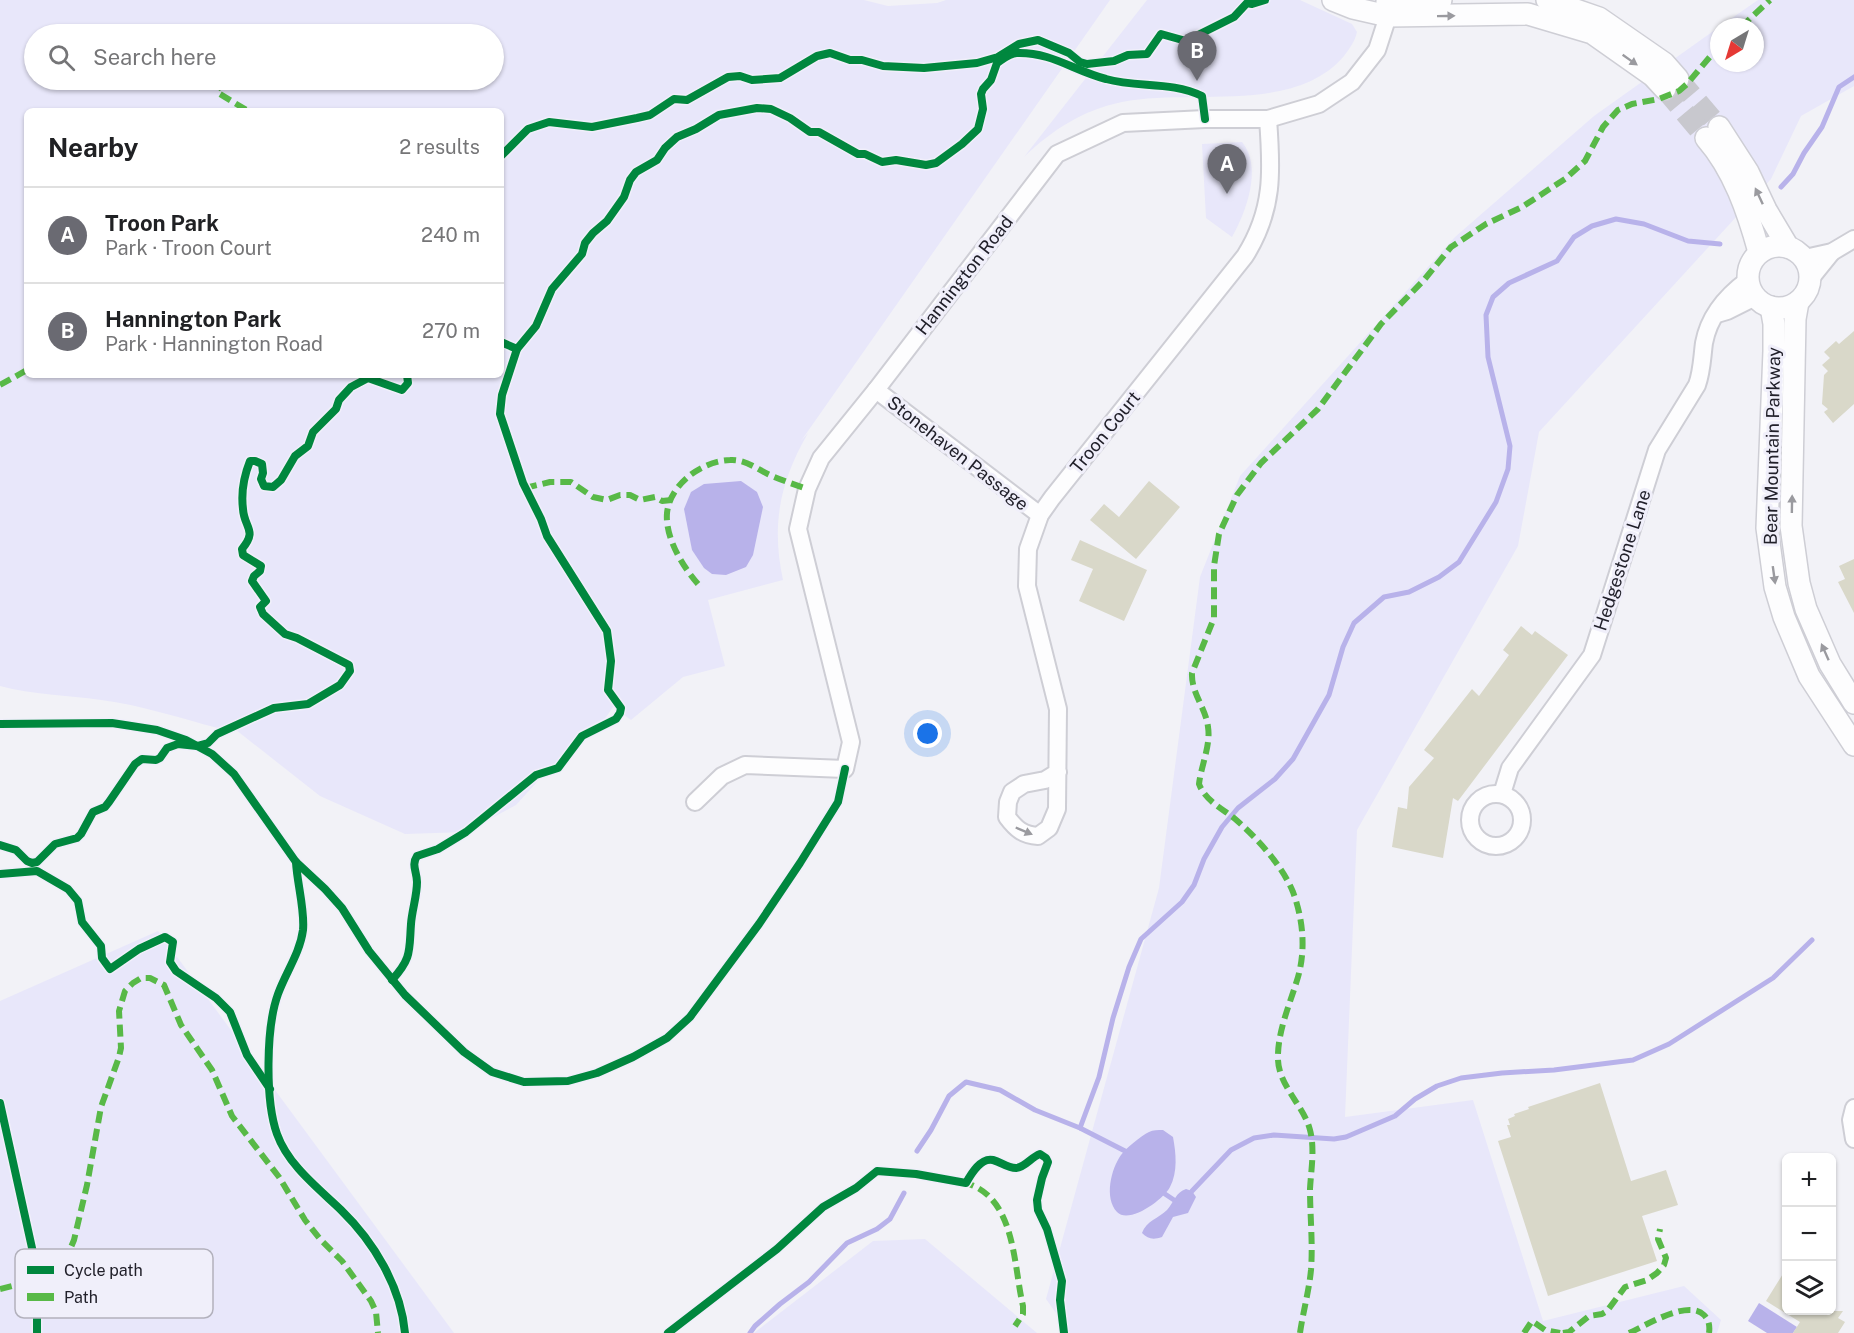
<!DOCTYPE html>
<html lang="en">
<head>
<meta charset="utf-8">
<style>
  :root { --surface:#fff; --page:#f6f6f6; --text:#202124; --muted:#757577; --line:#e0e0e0; --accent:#6a6a72 }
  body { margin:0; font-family:"Public Sans",sans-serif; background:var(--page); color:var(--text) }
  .controls { position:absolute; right:18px; bottom:18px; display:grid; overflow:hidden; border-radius:9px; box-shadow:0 2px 4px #0004 }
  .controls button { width:54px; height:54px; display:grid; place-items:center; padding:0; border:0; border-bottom:2px solid var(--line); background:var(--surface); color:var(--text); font:30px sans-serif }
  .compass { position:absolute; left:1710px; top:18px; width:54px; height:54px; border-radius:50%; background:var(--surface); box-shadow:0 2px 4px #0004; rotate:218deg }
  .you { position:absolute; left:928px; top:734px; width:21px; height:21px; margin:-15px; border:4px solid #fff; border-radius:50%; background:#1a73e8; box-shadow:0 0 0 9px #1a73e833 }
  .badge { display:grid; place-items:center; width:39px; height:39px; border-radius:50%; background:var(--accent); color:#fff; font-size:20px; font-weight:700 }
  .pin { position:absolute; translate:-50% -50px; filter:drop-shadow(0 2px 3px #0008) }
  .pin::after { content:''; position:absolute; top:32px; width:21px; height:18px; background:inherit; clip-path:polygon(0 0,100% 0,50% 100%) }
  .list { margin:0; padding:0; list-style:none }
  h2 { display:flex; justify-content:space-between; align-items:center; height:78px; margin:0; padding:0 24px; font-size:26px }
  h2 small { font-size:20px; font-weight:400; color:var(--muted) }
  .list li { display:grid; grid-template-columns:39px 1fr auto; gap:18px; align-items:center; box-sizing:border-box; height:96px; padding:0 24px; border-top:2px solid var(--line) }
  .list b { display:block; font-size:22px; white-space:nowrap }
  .list p { margin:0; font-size:20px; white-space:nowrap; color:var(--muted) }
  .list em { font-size:20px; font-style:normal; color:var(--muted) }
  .icon { flex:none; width:33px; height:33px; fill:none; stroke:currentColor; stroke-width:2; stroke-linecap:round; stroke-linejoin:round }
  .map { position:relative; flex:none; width:1854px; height:1333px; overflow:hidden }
  .search { position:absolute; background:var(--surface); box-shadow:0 2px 4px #0004; left:24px; top:24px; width:480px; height:66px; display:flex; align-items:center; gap:15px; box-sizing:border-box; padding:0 21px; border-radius:33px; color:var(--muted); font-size:22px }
  .panel { position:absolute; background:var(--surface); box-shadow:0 2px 4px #0004; left:24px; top:108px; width:480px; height:270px; border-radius:9px }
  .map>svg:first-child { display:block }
</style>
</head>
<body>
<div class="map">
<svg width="1854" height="1333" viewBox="0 0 1854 1333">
  <rect width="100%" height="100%" fill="#f2f2f7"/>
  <g fill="#e8e7fa" fill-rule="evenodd">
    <path d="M 0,0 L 864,0 L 888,6 L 937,3 L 946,0 L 1110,0 L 801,441 L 808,433 C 780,482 771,524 783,580 L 708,600 L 725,666 L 683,677 L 631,720 L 613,707 L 600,726 L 558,768 L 546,772 L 516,805 L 466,832 L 405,834 L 320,796 L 231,726 L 218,728 C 179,718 141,705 101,700 C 67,695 33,695 0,686 ZM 34,34 L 494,34 L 494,80 L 34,80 ZM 27,111 L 501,111 L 501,375 L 27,375 Z"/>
    <path d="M 1147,0 L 1300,0 L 1352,24 L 1357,32 C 1355,41 1350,48 1344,56 C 1294,115 1190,88 1122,102 C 1083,110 1052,130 1024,157 Z"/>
    <path d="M 1758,0 L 1854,0 L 1854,86 L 1801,116 L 1771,179 L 1539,432 L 1518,546 L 1357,830 L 1345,1117 L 1473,1100 L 1543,1321 L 1684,1286 L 1721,1320 L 1717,1333 L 1070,1333 L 1046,1299 L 1159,888 L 1200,577 L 1240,476 L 1455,237 L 1594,116 L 1719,27 L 1719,63 L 1755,63 L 1755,27 L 1719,27 Z"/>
    <path d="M 1242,142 C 1263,167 1246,212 1232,237 L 1206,218 L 1202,144 Z"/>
    <path d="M 158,931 L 454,1333 L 0,1333 L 0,1001 Z"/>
    <path d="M 925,1239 L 1037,1333 L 754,1333 L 873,1241 Z"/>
  </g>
  <g fill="#b8b2ea">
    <path d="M 741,481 L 757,492 L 763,507 L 753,555 L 746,567 L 726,575 L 712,574 L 704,568 L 692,550 L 684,509 L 691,492 L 704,484 Z"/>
    <path d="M 1163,1130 L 1173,1137 C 1176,1153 1178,1172 1170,1187 C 1164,1199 1129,1225 1117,1212 C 1104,1198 1111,1169 1121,1155 C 1126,1148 1141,1136 1149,1132 C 1153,1130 1158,1130 1163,1130 Z"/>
    <path d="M 1186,1189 L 1192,1191 L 1196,1197 L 1188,1213 L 1173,1217 L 1162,1237 C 1153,1240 1148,1239 1142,1233 C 1146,1221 1159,1218 1167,1210 C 1174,1202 1176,1192 1186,1189 Z"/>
    <path d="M 1759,1303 L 1797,1327 L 1793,1333 L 1767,1333 L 1748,1321 Z"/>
  </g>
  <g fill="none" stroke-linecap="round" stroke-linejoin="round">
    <g stroke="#b8b2ea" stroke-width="5">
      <path d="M 1781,187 L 1793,174 L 1804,153 L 1822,127 L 1839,87 L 1854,77"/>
      <path d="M 1080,1128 L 1099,1077 L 1113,1018 L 1129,967 L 1141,939 L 1182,902 L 1194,885 L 1204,859 L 1222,827 L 1238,808 L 1275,779 L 1293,759 L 1329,695 L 1343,647 L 1354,623 L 1384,597 L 1409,592 L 1439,577 L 1459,562 L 1496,502 L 1508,469 L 1510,446 L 1488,357 L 1486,315 L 1493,297 L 1509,283 L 1557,261 L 1574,237 L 1592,226 L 1616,219 L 1644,224 L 1688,241 L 1720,244"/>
      <path d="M 917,1151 L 931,1130 L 949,1096 L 966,1082 L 1000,1090 L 1035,1110 L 1080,1128 L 1125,1151"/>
      <path d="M 1192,1191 L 1231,1150 L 1254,1138 L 1274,1135 L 1334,1139 L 1346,1137 L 1395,1116 L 1415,1099 L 1437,1086 L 1461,1078 L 1502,1073 L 1554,1070 L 1633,1060 L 1669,1044 L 1773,978 L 1812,940"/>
      <path d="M 1165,1194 L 1174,1200"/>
      <path d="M 750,1333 L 755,1326 L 780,1304 L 809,1282 L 847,1243 L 877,1229 L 890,1219 L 904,1193"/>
    </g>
  </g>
  <g fill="#d9d8c9">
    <path d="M 1854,331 L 1854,404 L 1833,423 L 1824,412 L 1828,409 L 1822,404 L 1824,375 L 1828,371 L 1822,365 L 1830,358 L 1824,352 L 1836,341 L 1839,344 Z"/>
    <path d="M 1149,481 L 1180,507 L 1136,559 L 1090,520 L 1104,504 L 1119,517 Z"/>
    <path d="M 1080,540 L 1147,570 L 1124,621 L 1079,601 L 1093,569 L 1071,560 Z"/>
    <path d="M 1854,559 L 1854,613 L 1838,582 L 1845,579 L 1839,566 Z"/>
    <path d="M 1521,626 L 1532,635 L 1535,631 L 1568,655 L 1458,801 L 1453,798 L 1443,858 L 1392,847 L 1398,807 L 1407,809 L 1409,787 L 1434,758 L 1424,750 L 1472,689 L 1479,696 L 1509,655 L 1503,650 Z"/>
    <path d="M 1600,1083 L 1631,1181 L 1666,1170 L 1678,1205 L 1642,1216 L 1657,1261 L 1548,1296 L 1498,1141 L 1511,1137 L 1507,1125 L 1510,1125 L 1508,1119 L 1515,1116 L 1514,1114 L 1529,1109 L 1528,1107 Z"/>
    <path d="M 1786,1269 L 1786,1311 L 1843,1311 L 1838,1318 L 1845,1322 L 1838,1333 L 1793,1333 L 1800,1322 L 1766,1301 Z"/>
  </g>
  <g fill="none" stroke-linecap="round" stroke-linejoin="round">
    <g stroke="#c8c8ce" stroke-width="21" stroke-dasharray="21 10" stroke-linecap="butt">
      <path d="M 1678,79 L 1719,127"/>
      <path d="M 1665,89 L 1706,138"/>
    </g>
    <g stroke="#ceced5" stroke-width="20">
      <g id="minor">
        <path d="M 1805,258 L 1832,252 L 1854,239"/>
        <path d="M 1811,278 L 1832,252"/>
        <path d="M 1717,314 L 1727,311 L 1755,297"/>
        <path d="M 876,390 L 1040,515"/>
        <path d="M 1058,772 L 1045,780 L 1024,784 L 1012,792 L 1008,802 L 1007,817 C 1016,829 1023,835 1038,836 L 1049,828 L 1057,809 L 1058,709 L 1027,586 L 1028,549 L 1040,515 L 1052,498 L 1245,256 C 1274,210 1272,171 1268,119"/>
        <circle cx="1496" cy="820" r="26"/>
        <path d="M 1502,794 L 1510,768 L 1592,655 L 1657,450 L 1697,385 C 1702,371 1702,358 1704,343 C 1709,316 1726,296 1748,280"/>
        <path d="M 695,802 L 722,776 L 745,765 L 845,769 L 851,742 L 798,529 L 807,489 L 821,458 L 876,390 L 1057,154 L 1123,123 L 1205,119 L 1268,119 L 1319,104 L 1352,82 L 1377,50 L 1388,16 L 1388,6"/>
        <path d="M 1854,1108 L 1851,1120 L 1854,1139"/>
      </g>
    </g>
    <g stroke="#ceced5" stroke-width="24">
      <g id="tertiary">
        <path d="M 1333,0 L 1353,8 L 1388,16 L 1528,14 L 1592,33 L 1653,76 L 1665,89"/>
        <path d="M 1547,0 L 1599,18 L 1664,63 L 1678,79"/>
        <path d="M 1387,2 L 1441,0"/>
        <path d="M 1719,127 L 1748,172 L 1766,210 L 1788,247"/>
        <path d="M 1706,138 C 1734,170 1748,212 1759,252"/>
        <circle cx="1779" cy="277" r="31"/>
        <path d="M 1798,302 L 1795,319 L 1791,526 L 1799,583 L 1806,609 L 1830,664 L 1854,703"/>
        <path d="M 1771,307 L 1774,324 L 1774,351 L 1767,528 L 1775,587 L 1784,617 L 1809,676 L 1854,745"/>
      </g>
    </g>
    <use href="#minor" stroke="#fdfdfe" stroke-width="16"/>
    <use href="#tertiary" stroke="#fdfdfe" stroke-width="21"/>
    <g stroke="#58b947" stroke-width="6" stroke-dasharray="12 6" stroke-linecap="butt">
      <path d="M 1741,27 L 1770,0"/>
      <path d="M 225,80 L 217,90 L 220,94 L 248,111"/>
      <path d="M 0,385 L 27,370"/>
      <path d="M 525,488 L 550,482 L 571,482 L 593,497 L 607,500 L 620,495 L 630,495 L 640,500 L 655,497 L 662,501 L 672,500"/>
      <path d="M 698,584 C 683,567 665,538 667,513 C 670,484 702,461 730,460 C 746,459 758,470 772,476 C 784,481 796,485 807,489"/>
      <path d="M 962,1182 C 1016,1194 1013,1264 1023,1306 L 1023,1314 L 1015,1326"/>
      <path d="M 0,1289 L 49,1277 L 63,1266 L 74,1240 L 87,1185 L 101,1107 L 119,1057 L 121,1048 L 119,1011 L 125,991 L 133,983 L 141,978 L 150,978 L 164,985 L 181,1025 L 212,1070 L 232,1116 L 279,1177 L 305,1220 L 320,1239 L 342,1261 L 371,1301 L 376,1312 L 378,1333"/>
      <path d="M 1300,1333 C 1303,1312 1309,1291 1311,1270 C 1313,1243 1310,1216 1310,1189 C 1311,1170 1315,1149 1310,1130 C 1304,1106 1279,1086 1278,1060 C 1277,1032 1290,1004 1298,977 C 1306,949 1303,919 1293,892 C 1282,865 1256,837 1234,818 C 1221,808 1205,800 1199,784 C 1201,766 1211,745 1208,727 C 1206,708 1191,693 1192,673 L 1214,618 L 1214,566 L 1219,534 L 1237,495 L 1261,463 L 1318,409 L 1381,324 L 1424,280 L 1451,247 L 1486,224 L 1522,207 L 1565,179 L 1585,161 L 1603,127 L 1618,110 L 1632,104 L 1659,99 L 1679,91 L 1687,84 L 1719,46"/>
      <path d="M 1524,1333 L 1532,1321 L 1545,1330 L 1560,1333"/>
      <path d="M 1563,1333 L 1569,1332 L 1589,1316 L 1602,1314 L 1607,1311 L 1625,1287 L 1647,1280 L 1657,1273 L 1664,1265 L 1666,1258 L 1658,1239 L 1660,1229"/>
      <path d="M 1629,1333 C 1647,1325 1688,1299 1704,1315 C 1709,1320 1710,1326 1709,1333"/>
    </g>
    <g stroke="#f0effa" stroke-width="11">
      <g id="cycleway">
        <path d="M 501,156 L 528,129 L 549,122 L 592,127 L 637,118 L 650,115 L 674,99 L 687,100 L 728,77 L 740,76 L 752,80 L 780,78 L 817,56 L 830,53 L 850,60 L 862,60 L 883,66 L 924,68 L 977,63 L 998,57 L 1019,44 L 1038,40 L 1069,53 L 1080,62 L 1087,64 L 1114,61 L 1128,55 L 1147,54 L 1161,34 L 1186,41 L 1234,17 L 1247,3 L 1252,4 L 1265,0"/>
        <path d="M 501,342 L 517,349 L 536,326 L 552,289 L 582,254 L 585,243 L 593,233 L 607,221 L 624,197 L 630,180 L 636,172 L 657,160 L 665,148 L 677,137 L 696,129 L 719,115 L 757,108 L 771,109 L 790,118 L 810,132 L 819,132 L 858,154 L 865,154 L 882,162 L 896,160 L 926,165 L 936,163 L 962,144 L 978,129 L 983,109 L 981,94 L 983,89 L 991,80 L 997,63 C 1003,59 1010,53 1017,53 C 1052,52 1074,71 1106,79 C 1138,88 1171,81 1202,96 L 1205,119"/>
        <path d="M 0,724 L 112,723 L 157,730 L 186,740 L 212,754 L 234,774 L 296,862 L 325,889 L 342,908 L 369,951 L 405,995 L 464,1052 L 492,1072 L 524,1082 L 568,1081 L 597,1073 L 633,1057 L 667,1038 L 690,1017 L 759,924 L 800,863 L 838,802 L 845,769"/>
        <path d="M 0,845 L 16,850 L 27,861 L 32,863 L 37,862 L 55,844 L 77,838 L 81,834 L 93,812 L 105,807 L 109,802 L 135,764 L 142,759 L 156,760 L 160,758 L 167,748 L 178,744 L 197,746 L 208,743 L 217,734 L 274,708 L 308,704 L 340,685 L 350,671 L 349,665 L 297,638 L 285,634 L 263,614 L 260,607 L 266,601 L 252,581 L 254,576 L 260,571 L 261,566 L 243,555 L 242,549 C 258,530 244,528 243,509 C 241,493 244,476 250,461 L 255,461 L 262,464 L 263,473 L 261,479 L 264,486 L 273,487 L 281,480 L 295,456 L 308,446 L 313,432 L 336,409 L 339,400 L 351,387 L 368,378 L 402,390 L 408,383 L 407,375"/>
        <path d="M 296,862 C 297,883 305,910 303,930 C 300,953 286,972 278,994 C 266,1027 265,1100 277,1134 C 288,1165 318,1188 341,1210 C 374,1242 401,1287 405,1333"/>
        <path d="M 0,874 L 37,871 L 68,889 L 78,901 L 82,922 L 101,946 L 102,958 L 110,969 L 139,949 L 165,937 L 173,942 L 170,962 L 176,971 L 216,998 L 230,1012 L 247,1055 L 270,1089"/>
        <path d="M 392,980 C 412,958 409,951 411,924 C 412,910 417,896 417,882 C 417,872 411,865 417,856 L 438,849 L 466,832 L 536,775 L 558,768 L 582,736 L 616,719 L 620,713 L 621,708 L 608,690 L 611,661 L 607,631 L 547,536 L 541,519 L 523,483 L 500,414 L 502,395 L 517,349"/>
        <path d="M 0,1103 L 34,1257 L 37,1281 L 37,1333"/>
        <path d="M 668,1333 L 777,1249 L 823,1207 L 856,1188 L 877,1171 L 916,1174 L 966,1183 C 971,1174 981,1157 993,1160 C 1001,1162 1007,1168 1016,1168 C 1026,1167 1031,1157 1040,1154 L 1046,1158 L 1048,1162 L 1042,1178 L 1037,1200 L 1038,1210 L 1047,1229 L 1062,1281 L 1060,1300 L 1064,1333"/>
      </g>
    </g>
    <use href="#cycleway" stroke="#00873e" stroke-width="8"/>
  </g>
  <defs><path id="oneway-solid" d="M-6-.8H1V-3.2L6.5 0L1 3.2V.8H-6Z" transform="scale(1.5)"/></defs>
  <g fill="#9a9a9f">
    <use href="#oneway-solid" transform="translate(1446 16) rotate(-1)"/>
    <use href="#oneway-solid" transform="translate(1630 60) rotate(35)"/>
    <use href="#oneway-solid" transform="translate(1759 196) rotate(-115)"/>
    <use href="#oneway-solid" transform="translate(1792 504) rotate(-89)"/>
    <use href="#oneway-solid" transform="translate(1774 575) rotate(82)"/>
    <use href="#oneway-solid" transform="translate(1825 652) rotate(-114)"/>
    <use href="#oneway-solid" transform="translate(1024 831) rotate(23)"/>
  </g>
  <g text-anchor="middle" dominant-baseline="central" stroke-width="6" stroke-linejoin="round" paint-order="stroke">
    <g font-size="18" fill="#21202a" stroke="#f0effa">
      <text transform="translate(964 275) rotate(-52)">Hannington Road</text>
      <text transform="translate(1105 432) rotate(-51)">Troon Court</text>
      <text transform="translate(1772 446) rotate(-89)">Bear Mountain Parkway</text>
      <text transform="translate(958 453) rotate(38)">Stonehaven Passage</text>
      <text transform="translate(1622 560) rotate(-72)">Hedgestone Lane</text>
    </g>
  </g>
  <rect x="15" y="1249" width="198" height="69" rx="9" fill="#f0effa" stroke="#b2b1bc" stroke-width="1.5"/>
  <rect x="27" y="1266" width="27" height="8" fill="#00873e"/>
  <rect x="27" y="1293" width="27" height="8" fill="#58b947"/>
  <g font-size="16" fill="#21202a">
    <text x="64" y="1276">Cycle path</text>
    <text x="64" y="1303">Path</text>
  </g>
</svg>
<div class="controls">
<button>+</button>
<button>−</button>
<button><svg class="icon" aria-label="layers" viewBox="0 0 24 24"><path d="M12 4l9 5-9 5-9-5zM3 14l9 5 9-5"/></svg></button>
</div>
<svg class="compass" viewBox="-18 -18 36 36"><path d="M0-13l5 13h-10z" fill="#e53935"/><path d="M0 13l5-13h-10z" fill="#757577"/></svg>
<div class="you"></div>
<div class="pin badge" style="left:1227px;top:194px">A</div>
<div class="pin badge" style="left:1197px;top:81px">B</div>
<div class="search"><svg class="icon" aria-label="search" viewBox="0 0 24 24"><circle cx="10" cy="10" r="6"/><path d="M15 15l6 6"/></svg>Search here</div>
<section class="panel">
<h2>Nearby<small>2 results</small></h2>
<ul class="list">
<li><span class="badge">A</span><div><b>Troon Park</b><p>Park · Troon Court</p></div><em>240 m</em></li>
<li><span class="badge">B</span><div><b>Hannington Park</b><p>Park · Hannington Road</p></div><em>270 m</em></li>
</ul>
</section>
</div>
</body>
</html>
